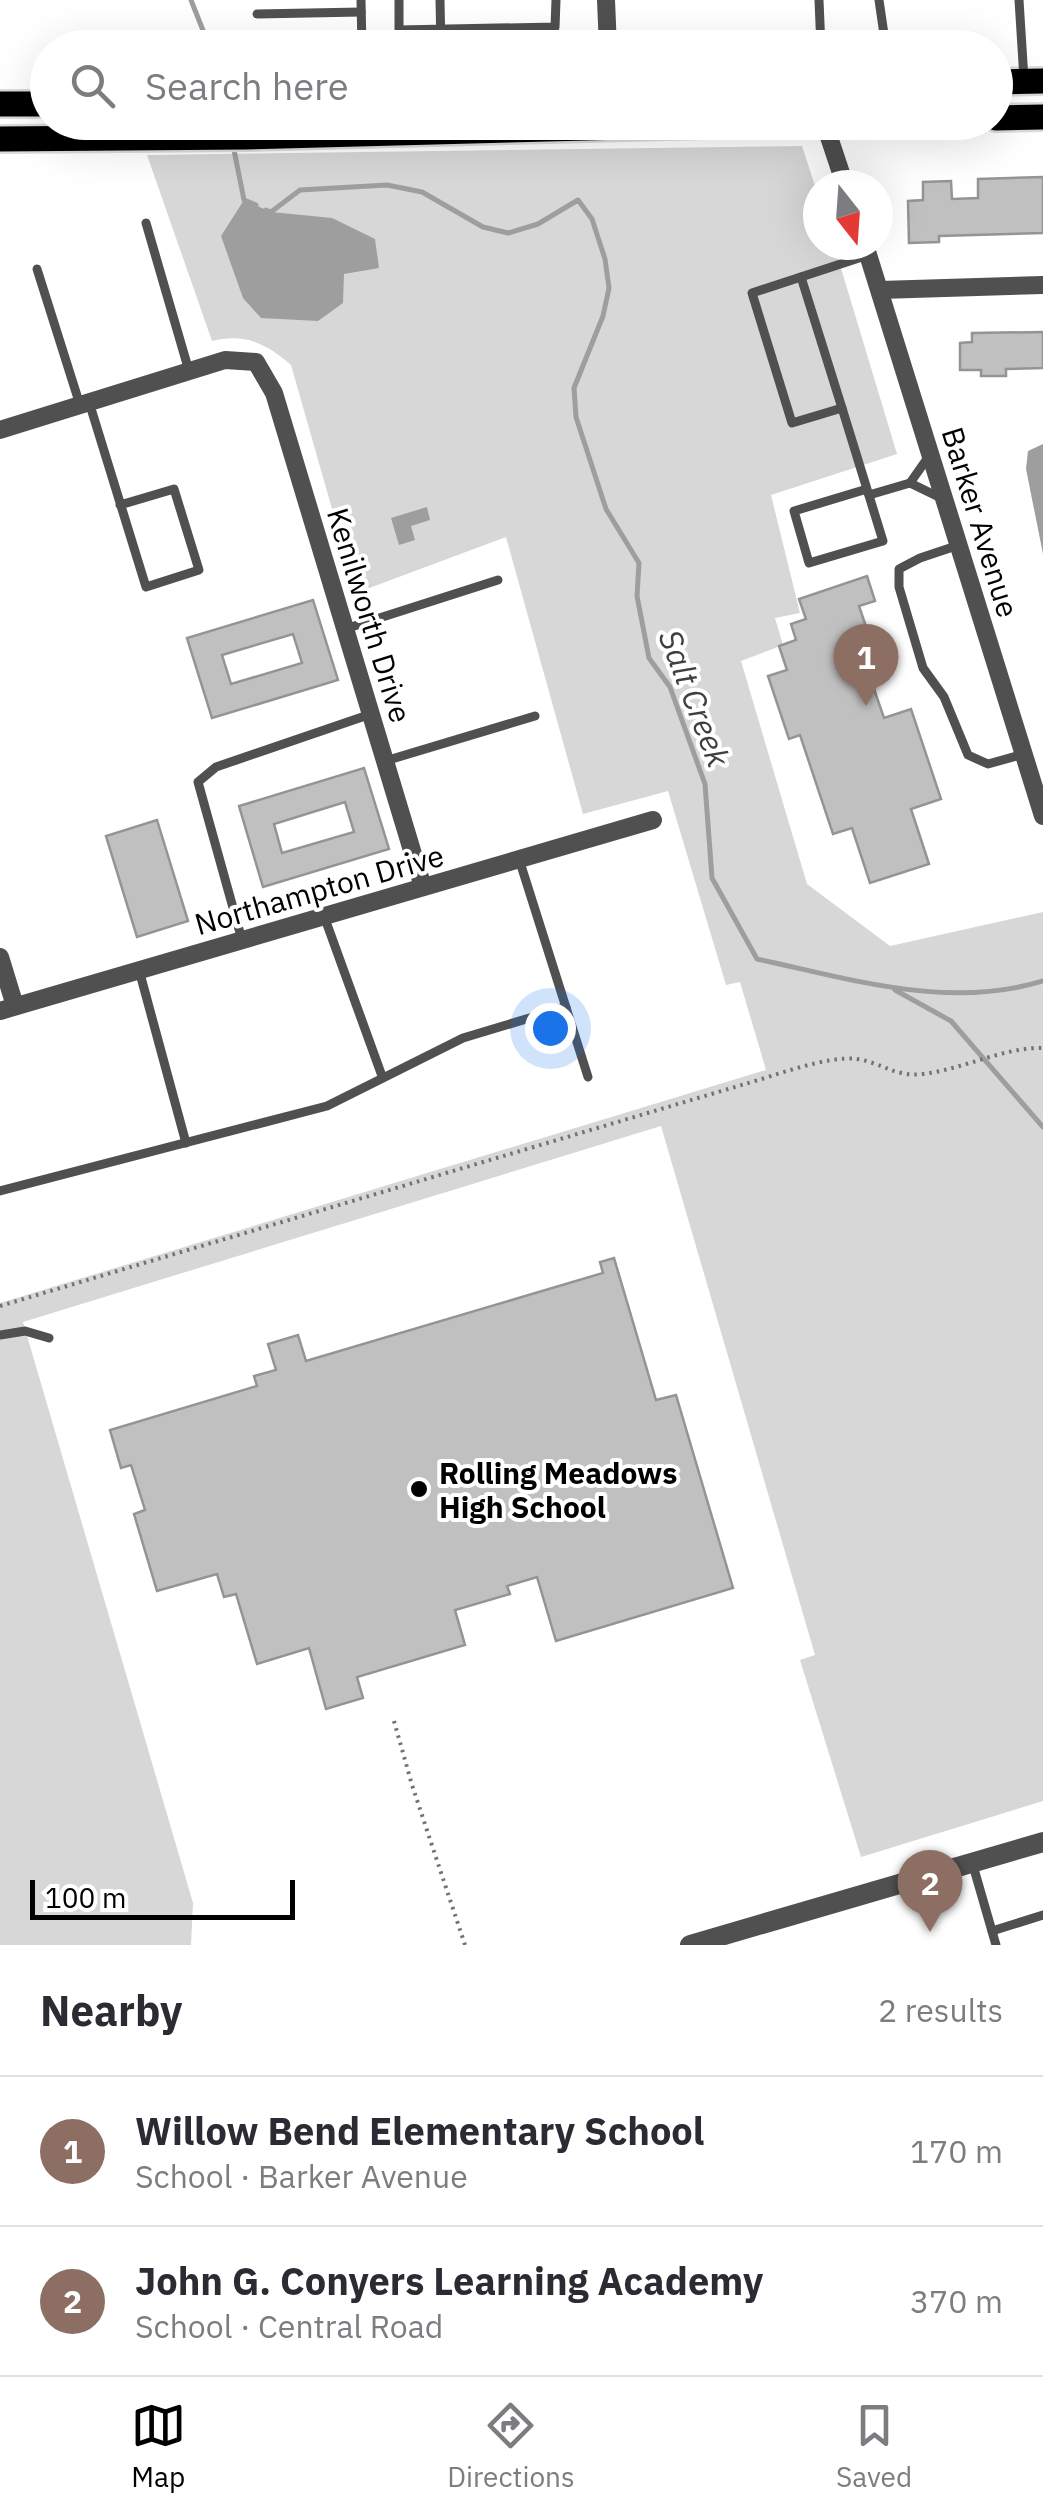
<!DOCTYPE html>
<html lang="en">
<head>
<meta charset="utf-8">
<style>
  :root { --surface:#fff; --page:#f2f2f3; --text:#2b2b33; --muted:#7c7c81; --line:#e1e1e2; --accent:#000 }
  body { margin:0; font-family:"IBM Plex Sans",sans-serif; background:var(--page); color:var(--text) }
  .compass { position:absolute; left:803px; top:170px; width:90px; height:90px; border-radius:50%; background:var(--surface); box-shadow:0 10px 40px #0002; rotate:163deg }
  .scale { position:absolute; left:30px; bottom:25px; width:265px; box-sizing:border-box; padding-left:10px; border:5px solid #000; border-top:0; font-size:28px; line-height:35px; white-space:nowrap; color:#000; -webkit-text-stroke:8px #fff; paint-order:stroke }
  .you { position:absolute; left:550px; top:1028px; width:35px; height:35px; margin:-25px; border:8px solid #fff; border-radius:50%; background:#1a73e8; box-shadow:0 0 0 15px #1a73e833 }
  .badge { display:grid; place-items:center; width:65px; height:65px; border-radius:50%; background:var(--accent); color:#fff; font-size:32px; font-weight:700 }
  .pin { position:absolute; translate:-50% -82px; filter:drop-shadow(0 2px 5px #0008) }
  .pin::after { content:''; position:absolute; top:52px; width:35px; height:30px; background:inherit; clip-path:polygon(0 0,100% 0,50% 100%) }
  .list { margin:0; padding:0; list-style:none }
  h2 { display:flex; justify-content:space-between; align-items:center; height:130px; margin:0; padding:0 40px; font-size:42px }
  h2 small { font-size:32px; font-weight:400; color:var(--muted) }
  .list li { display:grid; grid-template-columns:65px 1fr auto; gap:30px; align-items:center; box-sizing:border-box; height:150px; padding:0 40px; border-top:2px solid var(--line) }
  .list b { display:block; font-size:38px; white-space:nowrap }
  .list p { margin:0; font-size:32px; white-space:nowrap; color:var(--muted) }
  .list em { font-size:32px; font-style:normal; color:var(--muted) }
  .icon { flex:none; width:55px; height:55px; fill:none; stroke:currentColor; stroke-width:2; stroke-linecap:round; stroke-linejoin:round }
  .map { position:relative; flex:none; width:1043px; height:1945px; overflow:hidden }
  .search { position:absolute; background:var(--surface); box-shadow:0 10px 40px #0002; left:30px; right:30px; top:30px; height:110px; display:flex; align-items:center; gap:25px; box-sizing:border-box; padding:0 35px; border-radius:55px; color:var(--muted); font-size:38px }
  .sheet { height:430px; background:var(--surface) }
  nav { display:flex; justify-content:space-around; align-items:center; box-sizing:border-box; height:140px; border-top:2px solid var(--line); background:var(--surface); font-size:28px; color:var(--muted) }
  nav a { display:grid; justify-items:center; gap:5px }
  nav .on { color:var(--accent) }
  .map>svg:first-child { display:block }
</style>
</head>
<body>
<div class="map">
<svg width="1043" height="1945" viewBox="0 0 1043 1945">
  <rect width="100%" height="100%" fill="#fff"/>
  <path fill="#d7d7d7" d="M 802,146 L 818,195 L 818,245 L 834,245 L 897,454 L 771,495 L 800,613 L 775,618 L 783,645 L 741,661 L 807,884 L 890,946 L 1043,912 L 1043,1801 L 861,1857 L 800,1660 L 815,1655 L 661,1126 L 23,1322 L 193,1903 L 191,1945 L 0,1945 L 0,1303 L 766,1070 L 740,982 L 726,985 L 668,791 L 583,814 L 506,537 L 356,593 L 291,365 C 266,343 244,333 212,341 L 147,155 Z"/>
  <g fill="#9e9e9e">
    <path d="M 244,200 L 271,212 L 332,218 L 375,239 L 379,268 L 344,274 L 343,303 L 318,321 L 261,318 L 243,298 L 221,236 Z"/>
    <path d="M 1043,444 L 1043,554 L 1026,469 L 1028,451 Z"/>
    <path d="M 427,507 L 430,520 L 411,526 L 415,540 L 399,545 L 391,518 Z"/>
  </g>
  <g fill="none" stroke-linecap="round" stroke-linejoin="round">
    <g stroke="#9e9e9e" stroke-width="5">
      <path d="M 191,0 L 210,48"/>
      <path d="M 233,145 L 244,200 L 256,205"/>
      <path d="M 266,210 L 271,212 L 300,190 L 387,185 L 422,192 L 483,227 L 508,233 L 538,224 L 578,200 L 592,219 L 605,259 L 609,288 L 603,316 L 574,388 L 576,417 L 606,509 L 639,563 L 637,596 L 649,658 L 670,687 L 705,784 L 712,878 L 757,959 C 851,979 948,1010 1043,981"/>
      <path d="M 895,990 L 951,1021 L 1043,1127"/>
    </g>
  </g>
  <g fill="#c0c0c0" stroke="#949494" stroke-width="2.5" fill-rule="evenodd">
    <path d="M 1043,177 L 1043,233 L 939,236 L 939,242 L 909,243 L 908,201 L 923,200 L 923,182 L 951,181 L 952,199 L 978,198 L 978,179 Z"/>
    <path d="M 1043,332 L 1043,368 L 1006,369 L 1006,376 L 981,376 L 981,370 L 960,370 L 960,343 L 972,342 L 972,333 Z"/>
    <path d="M 867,576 L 875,601 L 859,606 L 879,665 L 867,669 L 884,718 L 911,709 L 941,799 L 911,809 L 929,864 L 870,883 L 852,828 L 833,834 L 800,735 L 789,739 L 768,676 L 787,670 L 779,646 L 796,640 L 791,624 L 806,619 L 799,599 Z"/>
    <path d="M 313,600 L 338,680 L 212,718 L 187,638 ZM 293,634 L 302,663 L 231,684 L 222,655 Z"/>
    <path d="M 364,768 L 389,849 L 263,887 L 239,806 ZM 345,802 L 354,832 L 282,853 L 274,824 Z"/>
    <path d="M 157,820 L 188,921 L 137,937 L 106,836 Z"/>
    <path d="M 614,1258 L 656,1400 L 676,1395 L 733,1588 L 556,1641 L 537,1577 L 507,1586 L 510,1594 L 455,1610 L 465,1645 L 357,1677 L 363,1698 L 326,1709 L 309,1648 L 257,1664 L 236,1594 L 224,1597 L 217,1574 L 157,1591 L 134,1514 L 145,1510 L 131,1465 L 121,1468 L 110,1430 L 257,1386 L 254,1376 L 276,1370 L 268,1344 L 298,1335 L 306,1361 L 603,1273 L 600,1262 Z"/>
  </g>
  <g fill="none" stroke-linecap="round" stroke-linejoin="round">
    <g stroke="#dbdbdb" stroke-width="30">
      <g id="primary">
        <path d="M 996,82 L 1043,81"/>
        <path d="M 0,104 L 48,104"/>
        <path d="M 996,118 L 1043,117"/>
        <path d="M 0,139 L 246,137 L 817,122"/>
      </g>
    </g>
    <g stroke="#727272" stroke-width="4" stroke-dasharray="2.5 5" stroke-linecap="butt">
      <path d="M 0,1306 L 745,1084 C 774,1076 828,1055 857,1059 C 883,1063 894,1077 923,1074 C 964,1069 1004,1047 1043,1048"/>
      <path d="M 394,1721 L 412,1785 L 465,1945"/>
    </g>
    <g stroke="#505050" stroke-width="9">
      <path d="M 361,0 L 362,48"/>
      <path d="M 399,0 L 399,30 L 555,27 L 556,0"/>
      <path d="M 440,0 L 441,48"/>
      <path d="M 819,0 L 821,48"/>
      <path d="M 879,0 L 886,48"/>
      <path d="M 1019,0 L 1024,79"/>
      <path d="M 257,14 L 361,12"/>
      <path d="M 146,223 L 189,371"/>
      <path d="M 37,269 L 80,405"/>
      <path d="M 801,277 L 842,408"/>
      <path d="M 89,402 L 146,587 L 199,570 L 174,489 L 120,505"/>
      <path d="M 910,483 L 943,499"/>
      <path d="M 867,489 L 794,511 L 809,563 L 883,541 L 842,408 L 792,423 L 752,293 L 868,255"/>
      <path d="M 869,495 L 910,483 L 929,456"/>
      <path d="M 959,545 L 920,558 L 899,569 L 899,587 L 923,668 L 944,697 L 968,755 L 988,764 L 1024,754"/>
      <path d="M 345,629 L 498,580"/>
      <path d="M 385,761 L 535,716"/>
      <path d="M 519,859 L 588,1077"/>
      <path d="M 324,916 L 382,1076"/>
      <path d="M 242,940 L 198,782 L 216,767 L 371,714"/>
      <path d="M 139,970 L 186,1143"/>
      <path d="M 0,1191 L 327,1106 L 463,1038 L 566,1007"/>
      <path d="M 0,1335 L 25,1331 L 49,1338"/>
      <path d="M 972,1862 L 996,1945"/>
      <path d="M 992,1931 L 1043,1915"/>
    </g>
    <g stroke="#505050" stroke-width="18">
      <path d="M 606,0 L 608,48"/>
      <path d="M 824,122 L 845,185"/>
      <path d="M 865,245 L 1043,816"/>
      <path d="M 880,290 L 1043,285"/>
      <path d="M 0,430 L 225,360 L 256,362 L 274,393 L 423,887"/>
      <path d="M 0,957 L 15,1006"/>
      <path d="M 0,1011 L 653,820"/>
    </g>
    <path stroke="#505050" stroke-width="20" d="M 690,1945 L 1043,1842"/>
    <use href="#primary" stroke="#000" stroke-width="25"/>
  </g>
  <circle fill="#000" stroke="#fff" stroke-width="4" cx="419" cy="1489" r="10"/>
  <g text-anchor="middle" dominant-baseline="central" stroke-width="8" stroke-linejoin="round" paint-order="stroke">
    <g font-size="30" fill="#000" stroke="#fff">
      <text transform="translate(981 522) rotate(73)">Barker Avenue</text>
      <text transform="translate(370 615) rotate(73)">Kenilworth Drive</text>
      <text transform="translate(319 889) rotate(-16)">Northampton Drive</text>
    </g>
    <g font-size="30" font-weight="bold" fill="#000" stroke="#fff" text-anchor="start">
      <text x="439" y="1472">Rolling Meadows<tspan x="439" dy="34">High School</tspan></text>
    </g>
    <g font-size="32" font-style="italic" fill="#3f3f3f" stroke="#fff">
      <text transform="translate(695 698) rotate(69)">Salt Creek</text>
    </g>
  </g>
</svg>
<svg class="compass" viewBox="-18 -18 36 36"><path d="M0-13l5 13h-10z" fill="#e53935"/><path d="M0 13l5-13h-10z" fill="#7c7c81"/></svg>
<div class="scale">100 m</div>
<div class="you"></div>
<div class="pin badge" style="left:866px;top:706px;background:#8d6e63">1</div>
<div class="pin badge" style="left:930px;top:1932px;background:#8d6e63">2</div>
<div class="search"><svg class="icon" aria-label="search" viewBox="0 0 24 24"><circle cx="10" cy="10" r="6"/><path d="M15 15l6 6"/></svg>Search here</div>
</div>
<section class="sheet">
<h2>Nearby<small>2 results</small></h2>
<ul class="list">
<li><span class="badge" style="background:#8d6e63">1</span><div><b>Willow Bend Elementary School</b><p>School · Barker Avenue</p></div><em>170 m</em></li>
<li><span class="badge" style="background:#8d6e63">2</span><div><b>John G. Conyers Learning Academy</b><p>School · Central Road</p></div><em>370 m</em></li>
</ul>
</section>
<nav>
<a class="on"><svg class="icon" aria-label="map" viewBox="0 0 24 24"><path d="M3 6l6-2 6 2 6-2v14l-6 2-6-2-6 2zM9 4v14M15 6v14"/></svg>Map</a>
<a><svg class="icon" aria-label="directions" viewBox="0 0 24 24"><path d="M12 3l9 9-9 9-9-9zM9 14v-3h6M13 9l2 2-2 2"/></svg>Directions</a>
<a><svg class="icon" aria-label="saved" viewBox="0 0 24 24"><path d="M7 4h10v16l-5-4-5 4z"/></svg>Saved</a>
</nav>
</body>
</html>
